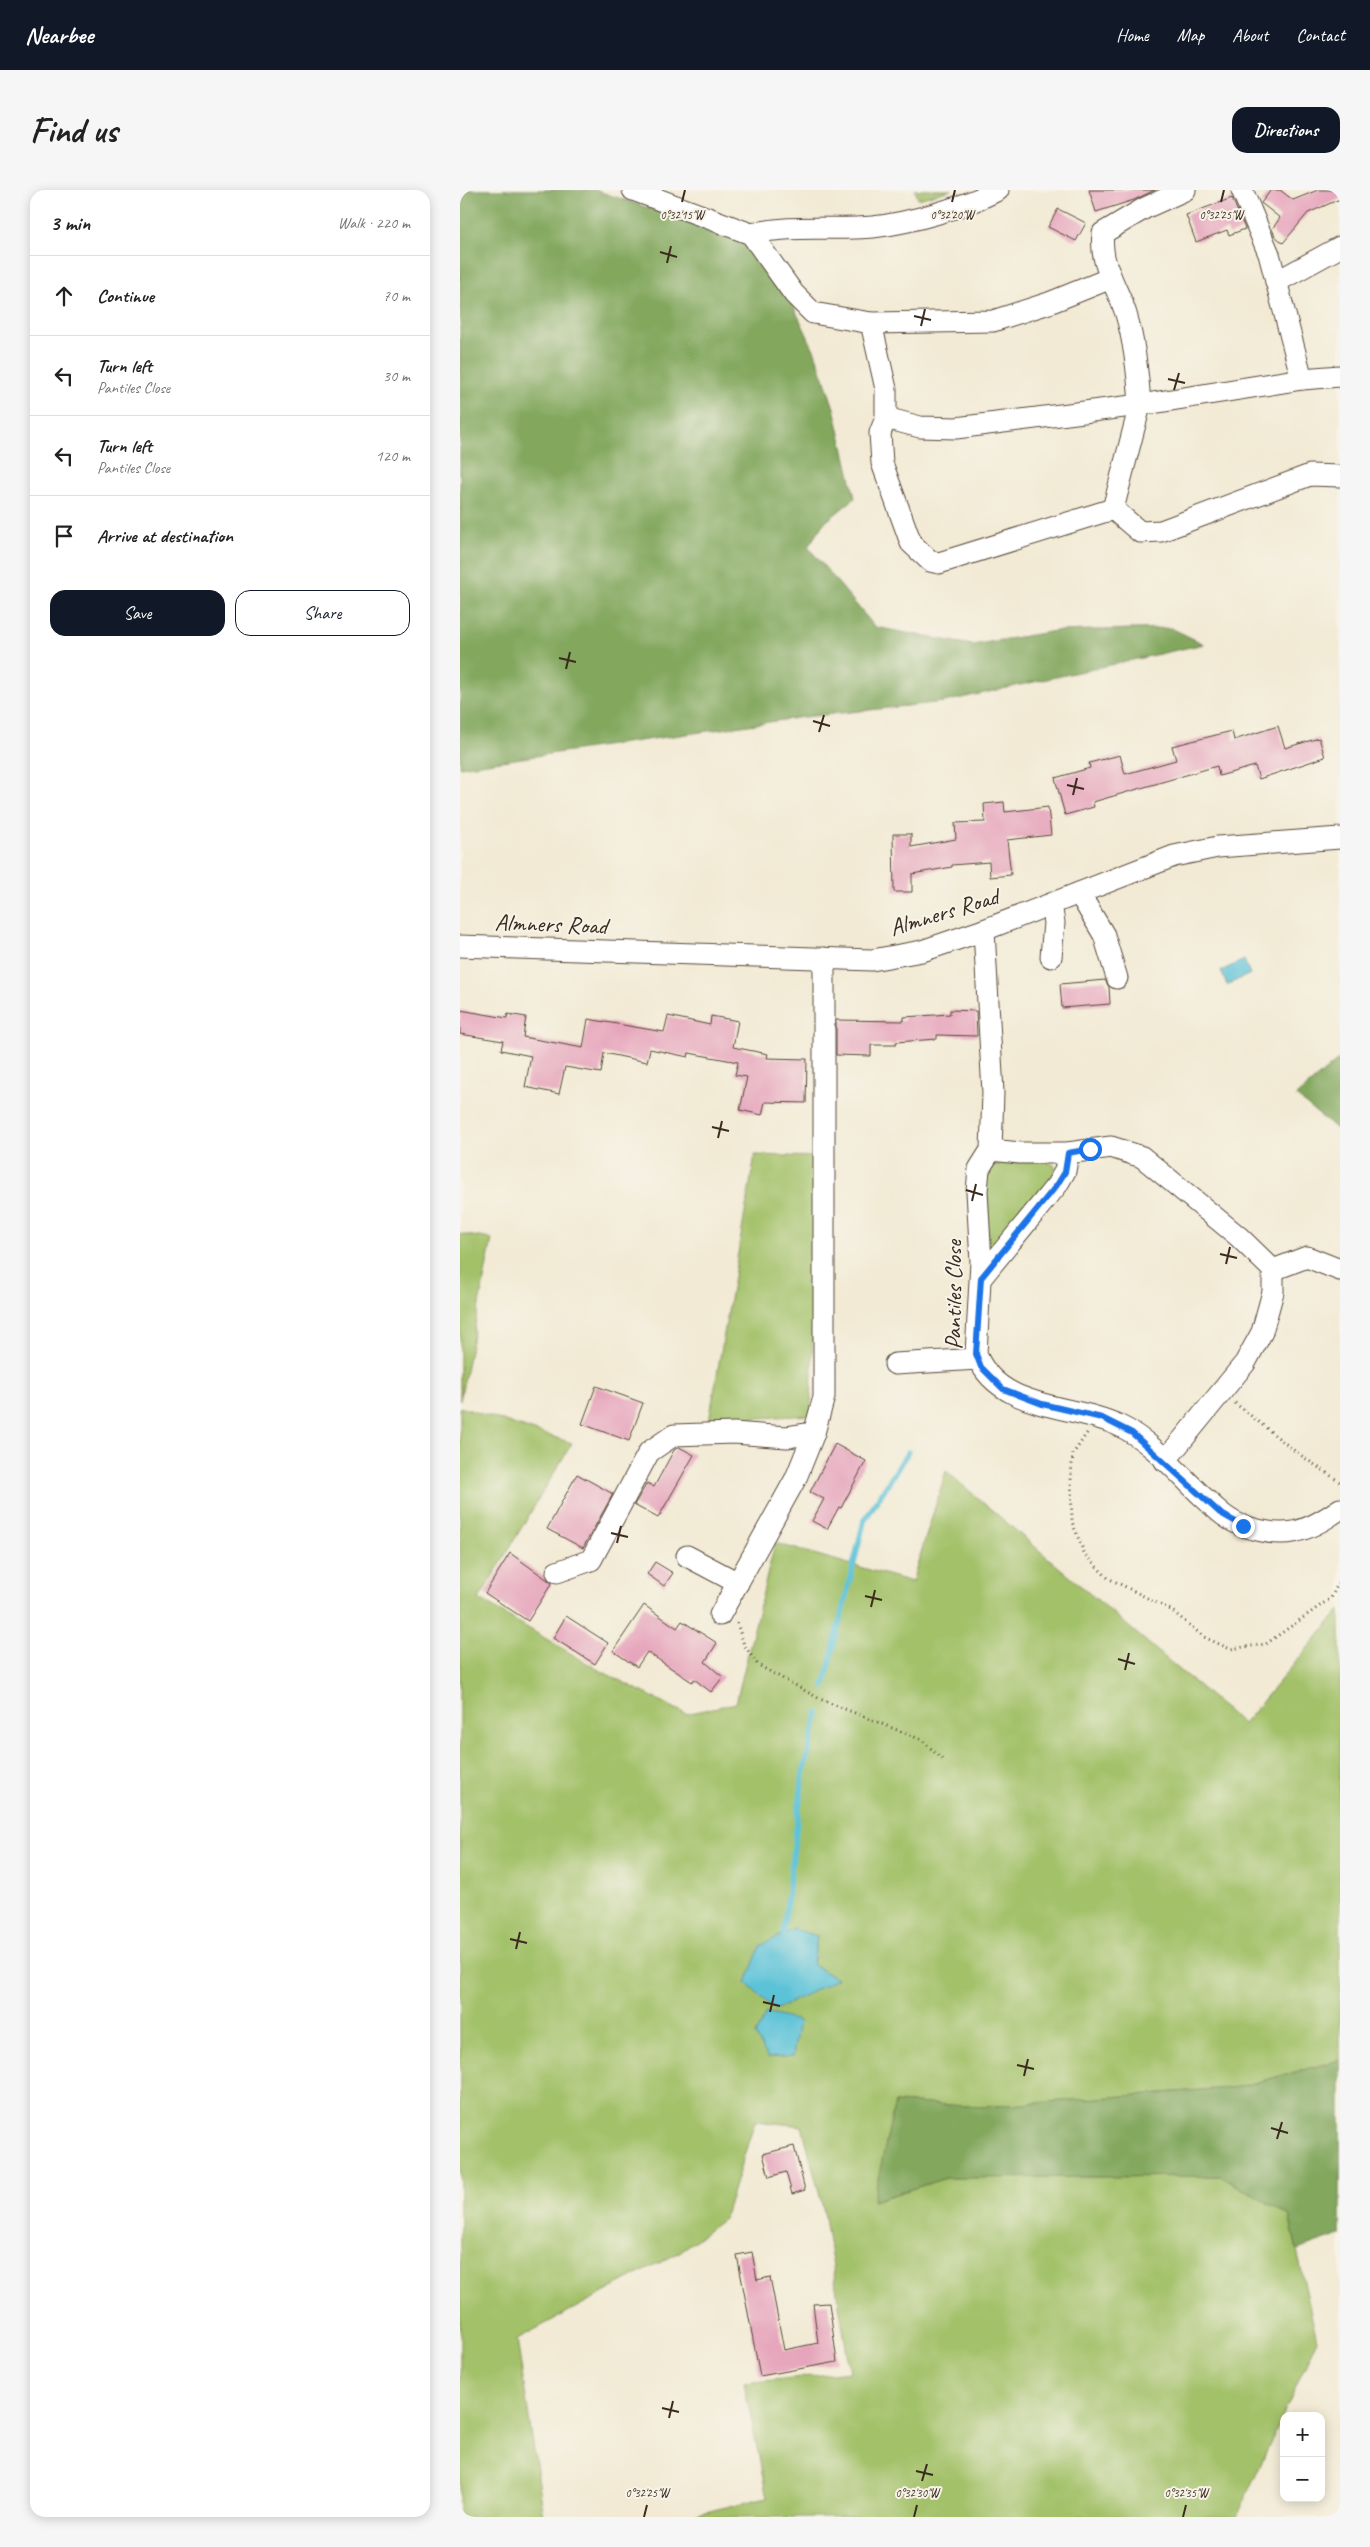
<!DOCTYPE html>
<html lang="en">
<head>
<meta charset="utf-8">
<style>
  :root { --surface:#fff; --page:#f6f6f6; --text:#222; --muted:#767676; --line:#e0e0e0; --accent:#111827 }
  body { margin:0; font-family:Caveat,sans-serif; background:var(--page); color:var(--text) }
  .controls { position:absolute; right:15px; bottom:15px; display:grid; overflow:hidden; border-radius:10px; box-shadow:0 2px 12px #0003 }
  .controls button { width:45px; height:45px; display:grid; place-items:center; padding:0; border:0; border-bottom:1px solid var(--line); background:var(--surface); color:var(--text); font:25px sans-serif }
  .stop { position:absolute; width:15px; height:15px; margin:-11px; border:4px solid #1a73e8; border-radius:50%; background:#fff }
  .stop.end { background:#1a73e8; border-color:#fff; box-shadow:0 1px 5px #0008 }
  .list { margin:0; padding:0; list-style:none }
  h2 { display:flex; justify-content:space-between; align-items:center; height:65px; margin:0; padding:0 20px; font-size:21px }
  h2 small { font-size:16px; font-weight:400; color:var(--muted) }
  .list li { display:grid; grid-template-columns:32px 1fr auto; gap:15px; align-items:center; box-sizing:border-box; height:80px; padding:0 20px; border-top:1px solid var(--line) }
  .list b { display:block; font-size:19px; white-space:nowrap }
  .list p { margin:0; font-size:16px; white-space:nowrap; color:var(--muted) }
  .list em { font-size:16px; font-style:normal; color:var(--muted) }
  .actions { display:flex; gap:10px; padding:15px 20px }
  .actions a { flex:1; padding:11px 0; border:1px solid var(--accent); border-radius:15px; text-align:center; font-size:18px; color:var(--accent) }
  .actions .main { background:var(--accent); color:#fff }
  .icon { flex:none; width:28px; height:28px; fill:none; stroke:currentColor; stroke-width:2; stroke-linecap:round; stroke-linejoin:round }
  .map { position:relative; flex:none; width:880px; height:2327px; overflow:hidden; border-radius:15px }
  header { display:flex; align-items:center; gap:30px; box-sizing:border-box; height:70px; padding:0 25px; background:var(--accent); color:#fff }
  header strong { font-size:24px }
  nav { display:flex; gap:28px; margin-inline-start:auto; font-size:18px }
  .intro { display:flex; align-items:center; justify-content:space-between; box-sizing:border-box; height:120px; padding:0 30px }
  h1 { margin:0; font-size:35px }
  .button { padding:12px 22px; border-radius:15px; background:var(--accent); color:#fff; font-size:18px; font-weight:700 }
  main { display:flex; gap:30px; padding:0 30px }
  aside { flex:1; background:var(--surface); border-radius:15px; box-shadow:0 2px 12px #0003 }
  .map>svg:first-child { display:block }
</style>
</head>
<body>
<header>
<strong>Nearbee</strong>
<nav><a>Home</a><a>Map</a><a>About</a><a>Contact</a></nav>
</header>
<div class="intro"><h1>Find us</h1><a class="button">Directions</a></div>
<main>
<aside>
<h2>3 min<small>Walk · 220 m</small></h2>
<ul class="list">
<li><svg class="icon" aria-label="ahead" viewBox="0 0 24 24"><path d="M12 20V5M6 11l6-6 6 6"/></svg><div><b>Continue</b></div><em>70 m</em></li>
<li><svg class="icon" aria-label="left" viewBox="0 0 24 24"><path d="M17 20v-9H6M10 6l-5 5 5 5"/></svg><div><b>Turn left</b><p>Pantiles Close</p></div><em>30 m</em></li>
<li><svg class="icon" aria-label="left" viewBox="0 0 24 24"><path d="M17 20v-9H6M10 6l-5 5 5 5"/></svg><div><b>Turn left</b><p>Pantiles Close</p></div><em>120 m</em></li>
<li><svg class="icon" aria-label="arrive" viewBox="0 0 24 24"><path d="M6 21V4h12l-3 4 3 4H6"/></svg><div><b>Arrive at destination</b></div></li>
</ul>
<div class="actions"><a class="main">Save</a><a>Share</a></div>
</aside>
<div class="map">
<svg width="880" height="2327" viewBox="0 0 880 2327">
  <rect width="100%" height="100%" fill="#f7f3e8"/>
  <filter id="ink" filterUnits="userSpaceOnUse"><feTurbulence type="fractalNoise" baseFrequency=".02" numOctaves="2"/><feDisplacementMap in="SourceGraphic" scale="10" xChannelSelector="R" yChannelSelector="G"/><feConvolveMatrix kernelMatrix="1 2 1 2 8 2 1 2 1" color-interpolation-filters="sRGB"/></filter>
  <filter id="wash" filterUnits="userSpaceOnUse"><feTurbulence type="fractalNoise" baseFrequency=".0096" numOctaves="4" result="noise"/><feDisplacementMap in="SourceGraphic" scale="20" xChannelSelector="R" yChannelSelector="G"/><feGaussianBlur stdDeviation="1.12" result="paint"/><feColorMatrix in="noise" values="0 0 0 0 0 0 0 0 0 0 0 0 0 0 0 0 0 1.4 0 .05"/><feComposite in="paint" operator="in"/></filter>
  <g filter="url(#wash)">
    <rect width="100%" height="100%" fill="#f2ead4"/>
    <g fill="#a3c169" stroke="#6f7644" fill-rule="evenodd">
      <path d="M 455,0 L 491,0 L 458,9 Z"/>
      <path d="M 295,965 L 356,967 L 351,1225 L 249,1231 Z"/>
      <path d="M 583,970 L 594,975 L 596,980 L 530,1069 L 523,990 L 530,974 Z"/>
      <path d="M 0,1044 L 32,1049 L 0,1211 Z"/>
      <path d="M 0,1217 L 112,1253 L 19,1409 L 137,1479 L 226,1524 L 276,1513 L 315,1353 L 452,1392 L 486,1281 L 783,1534 L 880,1420 L 880,1870 L 779,1897 L 524,1917 L 435,1912 L 414,2011 L 486,1988 L 760,1986 L 829,2025 L 857,2150 L 777,2327 L 225,2327 L 307,2307 L 284,2193 L 390,2182 L 364,2022 L 342,1936 L 295,1931 L 264,2029 L 218,2063 L 57,2149 L 84,2327 L 0,2327 ZM 357,1746 L 353,1775 L 377,1789 L 300,1756 Z"/>
    </g>
    <g fill="#82a75d" stroke="#5e683e">
      <path d="M 0,0 L 135,0 L 287,51 L 331,111 L 355,162 L 374,218 L 395,308 L 363,334 L 348,357 L 415,437 L 512,455 L 595,441 L 711,438 L 744,454 L 484,512 L 344,527 L 0,577 Z"/>
      <path d="M 880,868 L 880,942 L 836,906 Z"/>
      <path d="M 880,1870 L 880,2045 L 837,2060 L 829,2025 L 760,1986 L 486,1988 L 413,2011 L 435,1912 L 524,1917 L 779,1897 Z"/>
    </g>
    <g fill="#5bc2d8" stroke="#4b767b">
      <path d="M 784,770 L 790,784 L 767,795 L 761,781 Z"/>
      <path d="M 334,1739 L 357,1746 L 353,1775 L 377,1789 L 315,1820 L 286,1793 L 300,1756 Z"/>
      <path d="M 306,1823 L 339,1831 L 333,1866 L 308,1868 L 295,1845 Z"/>
    </g>
    <g fill="none" stroke-linecap="round" stroke-linejoin="round">
      <g stroke="#5bc2d8" stroke-width="5.5">
        <path d="M 364,1497 L 404,1331 L 448,1262"/>
        <path d="M 323,1744 L 343,1584 L 358,1523"/>
      </g>
    </g>
    <g id="blocks">
      <g fill="#e6a5bc">
        <path d="M 629,0 L 695,0 L 674,10 L 636,22 Z"/>
        <path d="M 811,0 L 820,0 L 833,10 L 858,0 L 880,0 L 880,9 L 848,23 L 823,53 L 815,46 L 812,39 L 820,28 L 801,13 Z"/>
        <path d="M 772,8 L 785,39 L 769,45 L 767,40 L 736,52 L 726,25 Z"/>
        <path d="M 598,19 L 626,33 L 616,51 L 588,37 Z"/>
        <path d="M 818,536 L 825,558 L 859,548 L 865,567 L 799,589 L 795,576 L 759,586 L 757,576 L 633,612 L 634,617 L 605,625 L 595,588 L 630,578 L 629,573 L 660,565 L 665,584 L 716,570 L 712,556 L 772,541 L 774,550 Z"/>
        <path d="M 544,612 L 545,622 L 588,617 L 591,645 L 547,650 L 551,685 L 530,687 L 529,672 L 492,675 L 492,677 L 452,684 L 452,702 L 434,702 L 433,644 L 451,644 L 451,657 L 496,649 L 495,633 L 525,632 L 524,614 Z"/>
        <path d="M 645,790 L 649,797 L 650,814 L 602,818 L 600,794 Z"/>
        <path d="M 0,820 L 47,828 L 48,824 L 66,827 L 63,847 L 123,858 L 128,829 L 204,842 L 208,826 L 250,835 L 251,826 L 278,831 L 273,857 L 308,864 L 307,868 L 347,869 L 346,913 L 305,912 L 302,925 L 280,920 L 287,887 L 275,885 L 278,872 L 229,863 L 228,867 L 190,859 L 187,872 L 144,863 L 141,883 L 105,877 L 99,904 L 65,897 L 71,866 L 41,860 L 43,851 L 0,844 Z"/>
        <path d="M 490,820 L 516,821 L 517,846 L 477,845 L 477,849 L 436,852 L 436,855 L 411,855 L 411,866 L 376,865 L 376,830 L 444,831 L 444,827 L 490,824 Z"/>
        <path d="M 136,1196 L 183,1213 L 169,1251 L 122,1234 Z"/>
        <path d="M 375,1254 L 406,1271 L 381,1318 L 379,1317 L 367,1339 L 352,1331 L 364,1309 L 350,1302 Z"/>
        <path d="M 219,1257 L 234,1265 L 198,1328 L 174,1315 L 187,1293 L 194,1297 L 214,1260 Z"/>
        <path d="M 117,1284 L 153,1304 L 123,1358 L 87,1339 Z"/>
        <path d="M 50,1363 L 92,1393 L 68,1431 L 25,1403 Z"/>
        <path d="M 195,1372 L 213,1383 L 204,1396 L 187,1384 Z"/>
        <path d="M 184,1415 L 217,1438 L 222,1431 L 257,1453 L 245,1472 L 263,1487 L 251,1502 L 234,1489 L 232,1492 L 187,1462 L 177,1477 L 153,1461 Z"/>
        <path d="M 106,1426 L 148,1453 L 135,1474 L 93,1448 Z"/>
        <path d="M 334,1956 L 345,2000 L 332,2004 L 326,1982 L 309,1987 L 303,1964 Z"/>
        <path d="M 292,2062 L 297,2090 L 310,2087 L 324,2160 L 358,2153 L 353,2114 L 369,2113 L 377,2172 L 300,2186 L 277,2065 Z"/>
      </g>
    </g>
  </g>
  <g filter="url(#ink)">
    <use href="#blocks" fill-opacity="0" stroke="#564739" stroke-width="1"/>
    <g fill="none" stroke-linecap="round" stroke-linejoin="round">
      <g stroke="#564739" stroke-width="23">
        <g id="minor">
          <path d="M 173,0 L 291,44 L 334,104 L 353,123 L 411,133 L 426,199 L 426,228 L 420,243 L 422,273 L 451,353 L 470,371 L 479,373 L 653,319 L 680,342 L 701,341 L 850,285 L 880,286"/>
          <path d="M 782,0 L 809,64 L 842,189"/>
          <path d="M 291,44 C 332,34 373,41 413,37 C 450,33 505,17 538,0"/>
          <path d="M 816,92 L 880,57"/>
          <path d="M 411,133 L 533,131 L 589,113 L 651,88"/>
          <path d="M 426,228 L 460,237 L 496,238 L 680,215 C 678,183 675,154 666,124 C 657,95 639,75 643,43 L 685,18 L 725,0"/>
          <path d="M 653,319 L 680,215 L 842,189 L 880,186"/>
          <path d="M 619,703 L 644,745 L 657,788"/>
          <path d="M 591,714 L 594,733 L 591,767"/>
          <path d="M 524,740 L 533,903 L 531,960 L 519,979 L 517,1001 L 521,1072 L 516,1164 C 539,1222 613,1213 660,1236 C 691,1251 716,1281 741,1305 C 754,1317 767,1331 784,1336 C 825,1350 846,1343 880,1319"/>
          <path d="M 0,756 L 412,770 L 462,761 L 524,740 L 714,666 L 758,657 L 880,648"/>
          <path d="M 531,960 L 560,963 L 608,963 L 651,957 L 682,967 L 779,1047 L 813,1080 L 813,1102 L 802,1142 L 785,1173 L 705,1271"/>
          <path d="M 813,1080 L 847,1067 L 880,1080"/>
          <path d="M 521,1088 L 597,995 L 605,981 L 608,963"/>
          <path d="M 435,1174 L 518,1169"/>
          <path d="M 227,1366 L 278,1393"/>
          <path d="M 97,1382 L 131,1370 L 189,1262 L 214,1245 L 274,1243 L 327,1247 L 354,1243"/>
          <path d="M 260,1425 L 336,1288 L 354,1243 L 364,1207 L 364,768"/>
        </g>
      </g>
      <g stroke="#564739" stroke-width="3" stroke-dasharray="1 4" stroke-linecap="butt">
        <path d="M 775,1213 L 836,1262 L 880,1292"/>
        <path d="M 627,1243 L 613,1264 L 611,1284 L 612,1332 L 625,1365 L 648,1388 L 711,1420 L 744,1447 L 770,1459 L 806,1454 L 871,1408 L 880,1390"/>
        <path d="M 277,1433 L 284,1455 L 298,1475 L 360,1509 L 462,1550 L 484,1571"/>
      </g>
      <use href="#minor" stroke="#fff" stroke-width="21"/>
    </g>
  </g>
  <g fill="none" stroke-linecap="round" stroke-linejoin="round" filter="url(#ink)">
    <path stroke="#1a73e8" stroke-width="6" d="M 630,959 L 608,963 L 605,982 L 597,995 L 521,1088 L 516,1164 L 521,1177 L 543,1199 L 582,1214 L 642,1228 L 672,1243 L 760,1323 L 783,1336"/>
  </g>
  <path fill="none" stroke="#3b2a1e" stroke-width="2" d="M 222,12 L 225,0M 492,12 L 495,0M 761,12 L 764,0M 200,62 L 217,67M 207,73 L 211,56M 454,126 L 471,130M 461,136 L 465,119M 708,189 L 725,193M 714,200 L 719,183M 99,468 L 116,472M 106,479 L 110,462M 353,531 L 370,536M 359,542 L 364,525M 607,595 L 624,599M 613,605 L 617,588M 252,937 L 269,941M 258,948 L 262,931M 506,1000 L 523,1005M 512,1011 L 516,994M 760,1064 L 777,1068M 766,1074 L 770,1057M 151,1343 L 168,1347M 157,1353 L 161,1336M 405,1406 L 422,1410M 411,1417 L 415,1400M 658,1469 L 675,1474M 665,1480 L 669,1463M 50,1749 L 67,1753M 56,1759 L 60,1742M 303,1812 L 320,1816M 310,1822 L 314,1805M 557,1875 L 574,1879M 564,1886 L 568,1869M 811,1938 L 828,1943M 817,1949 L 822,1932M 202,2218 L 219,2222M 209,2228 L 213,2211M 456,2281 L 473,2285M 462,2291 L 467,2274M 184,2327 L 187,2315M 454,2327 L 457,2315M 723,2327 L 726,2315"/>
  <g text-anchor="middle" dominant-baseline="central" stroke-width="4" stroke-linejoin="round" paint-order="stroke">
    <g font-size="24" fill="#3b2a1e" stroke="#f7f3e8">
      <text transform="translate(484 722) rotate(-17)">Almners Road</text>
      <text transform="translate(91 734) rotate(2)">Almners Road</text>
      <text transform="translate(493 1105) rotate(-90)">Pantiles Close</text>
    </g>
  </g>
  <g font-size="12" text-anchor="middle" fill="#3b2a1e" stroke="#f7f3e8" stroke-width="4" stroke-linejoin="round" paint-order="stroke">
    <text x="222" y="29">0°32'15"W</text>
    <text x="492" y="29">0°32'20"W</text>
    <text x="761" y="29">0°32'25"W</text>
    <text x="187" y="2307">0°32'25"W</text>
    <text x="457" y="2307">0°32'30"W</text>
    <text x="726" y="2307">0°32'35"W</text>
  </g>
</svg>
<div class="controls">
<button>+</button>
<button>−</button>
</div>
<div class="stop" style="left:630px;top:959px"></div>
<div class="stop end" style="left:783px;top:1336px"></div>
</div>
</main>
</body>
</html>
